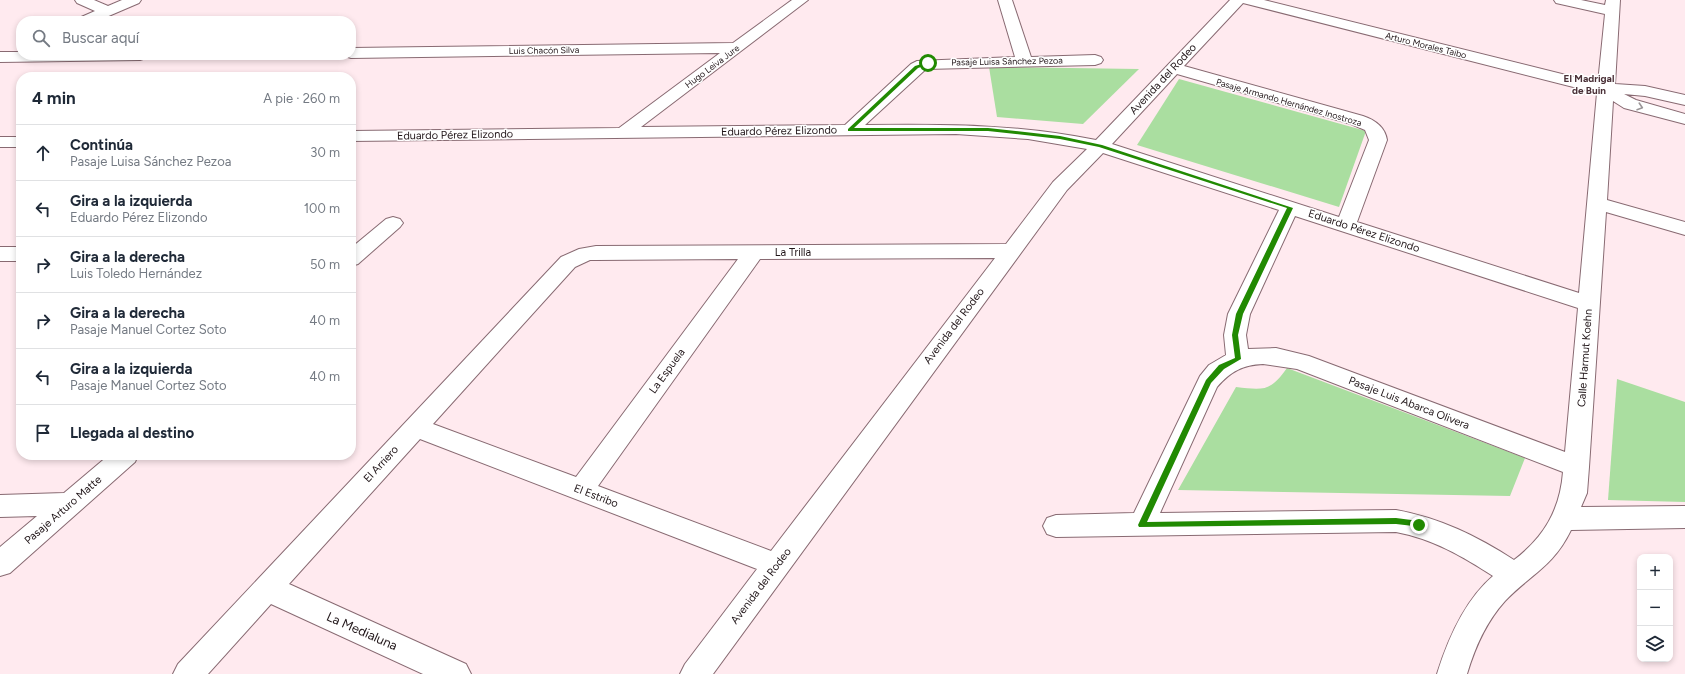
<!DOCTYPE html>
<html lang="es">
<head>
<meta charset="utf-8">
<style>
  :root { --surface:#fff; --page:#f2f2f3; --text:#1f2937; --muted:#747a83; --line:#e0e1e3 }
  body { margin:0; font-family:Figtree,sans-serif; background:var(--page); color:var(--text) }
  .controls { position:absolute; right:12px; bottom:12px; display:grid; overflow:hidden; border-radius:8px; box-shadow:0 2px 6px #0003 }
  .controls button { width:36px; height:36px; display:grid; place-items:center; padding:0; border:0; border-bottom:1px solid var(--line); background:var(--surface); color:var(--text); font:20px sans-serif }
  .stop { position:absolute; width:12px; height:12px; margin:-9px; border:3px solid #218a02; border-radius:50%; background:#fff }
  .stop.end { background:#218a02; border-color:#fff; box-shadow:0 1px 4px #0008 }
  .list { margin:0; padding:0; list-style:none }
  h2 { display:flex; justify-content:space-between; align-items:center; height:52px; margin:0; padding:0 16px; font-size:17px }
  h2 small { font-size:13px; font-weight:400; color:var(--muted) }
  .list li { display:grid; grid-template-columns:26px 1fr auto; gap:12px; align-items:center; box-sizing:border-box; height:56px; padding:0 16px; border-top:1px solid var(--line) }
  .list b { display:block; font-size:15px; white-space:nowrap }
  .list p { margin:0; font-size:13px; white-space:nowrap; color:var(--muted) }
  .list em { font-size:13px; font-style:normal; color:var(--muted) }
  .icon { flex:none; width:22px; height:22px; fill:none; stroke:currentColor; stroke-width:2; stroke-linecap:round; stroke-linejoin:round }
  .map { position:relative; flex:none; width:1685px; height:674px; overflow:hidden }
  .search { position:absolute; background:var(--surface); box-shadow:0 2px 6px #0003; left:16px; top:16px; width:340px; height:44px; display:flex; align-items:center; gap:10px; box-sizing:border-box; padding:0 14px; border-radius:16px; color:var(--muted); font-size:15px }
  .panel { position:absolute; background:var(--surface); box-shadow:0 2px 6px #0003; left:16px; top:72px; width:340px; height:388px; border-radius:16px }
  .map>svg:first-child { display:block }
</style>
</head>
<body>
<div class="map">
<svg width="1685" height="674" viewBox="0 0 1685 674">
  <rect width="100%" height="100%" fill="#ffeaef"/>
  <g fill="#aadea0">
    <path d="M 989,67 L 1139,69 L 1083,124 L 997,117 Z"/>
    <path d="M 1179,79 L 1366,131 L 1339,207 L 1137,145 Z"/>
    <path d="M 1287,368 L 1525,458 L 1510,496 L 1178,490 L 1236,387 C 1263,390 1270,392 1287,368 Z"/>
    <path d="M 1617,379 L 1685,402 L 1685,502 L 1608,500 Z"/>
  </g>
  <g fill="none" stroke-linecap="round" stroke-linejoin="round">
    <g stroke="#886a72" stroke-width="2">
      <g id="minor">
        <path d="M 75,0 L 94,0 L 108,6 L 122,0 L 141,0 L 139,3 L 97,21 L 77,21 L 79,18 L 95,11 L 77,3 Z"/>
        <path d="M 792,0 L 808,0 L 641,127 L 845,125 L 911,64 L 917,61 L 1015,57 L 998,0 L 1012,0 L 1031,57 L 1095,55 L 1101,57 L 1103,60 L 1101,63 L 1095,65 L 926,69 L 865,125 C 946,124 1016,124 1096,140 L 1230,0 L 1264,0 L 1598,83 L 1605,14 L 1556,3 L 1554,0 L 1581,0 L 1605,5 L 1606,0 L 1620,0 L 1615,84 L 1645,86 L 1685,95 L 1685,105 L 1645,96 L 1624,94 L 1636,100 L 1685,114 L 1685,124 L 1624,108 L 1613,101 L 1607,200 L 1685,222 L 1685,235 L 1606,212 L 1589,467 L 1587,493 L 1581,507 L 1685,506 L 1685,528 L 1571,530 C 1553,567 1531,574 1505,601 C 1486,622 1475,647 1467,674 L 1437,674 C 1448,639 1464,601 1493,576 C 1462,556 1433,539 1396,532 L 1056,537 L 1047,534 L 1043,526 L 1047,518 L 1056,515 L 1134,513 L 1200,376 L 1209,365 L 1226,355 L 1224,335 L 1228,314 L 1279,210 L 1103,153 L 1067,190 L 713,674 L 680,674 L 685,664 L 757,569 L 420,439 L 289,584 L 466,664 L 471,674 L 423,674 L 271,604 L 208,674 L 173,674 L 178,664 L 561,257 L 579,249 L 596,246 L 1006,244 L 1053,182 L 1087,149 L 1028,139 L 956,134 L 351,141 L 351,131 L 619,128 L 720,53 L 351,58 L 345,56 L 345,55 L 351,55 L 351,48 L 733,43 ZM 1243,3 L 1597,93 L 1579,293 L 1357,222 L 1387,140 C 1385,127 1375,120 1363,116 L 1184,66 ZM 1177,74 L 1351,124 L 1365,130 L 1369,140 L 1339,217 L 1112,144 ZM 1295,216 L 1578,308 L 1565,452 L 1309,356 L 1276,348 L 1248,349 L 1246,335 L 1250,314 ZM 995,258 L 771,551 L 598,486 L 760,259 ZM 738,259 L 576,477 L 433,424 L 575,267 L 590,260 L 596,260 ZM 1263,364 L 1297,369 L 1563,472 C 1560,510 1544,537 1514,560 C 1477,536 1440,518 1396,510 L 1160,513 L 1217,387 C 1231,371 1243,365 1263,364 Z"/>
        <path d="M 0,52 L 21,52 L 21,55 L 148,55 L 146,58 L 140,60 L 0,62 Z"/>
        <rect x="0" y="137" width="21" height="10"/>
        <path d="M 393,217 L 400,219 L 403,223 L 400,227 L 358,264 L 351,266 L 351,248 L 386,219 Z"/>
        <rect x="0" y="247" width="21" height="14"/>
        <path d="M 109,455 L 138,455 L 135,462 L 10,573 L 0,576 L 0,547 L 37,516 L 0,517 L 0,495 L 64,493 Z"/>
      </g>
    </g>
    <use href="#minor" fill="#fff" fill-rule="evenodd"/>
  </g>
  <defs><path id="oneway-chevron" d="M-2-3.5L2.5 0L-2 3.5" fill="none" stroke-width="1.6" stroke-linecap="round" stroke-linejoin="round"/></defs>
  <use stroke="#9b9698" href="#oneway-chevron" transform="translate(1640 107) rotate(18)"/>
  <path fill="#218a02" d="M 928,62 L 930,64 L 918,68 L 854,128 L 988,128 L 1060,136 L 1102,145 L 1293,208 L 1243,314 L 1238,335 L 1241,359 L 1224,369 L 1211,383 L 1147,522 L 1396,518 L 1419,521 L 1422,522 L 1422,527 L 1396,524 L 1139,527 L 1138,525 L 1206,380 L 1219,365 L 1235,358 L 1232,335 L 1236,314 L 1287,208 L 1099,147 L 1060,139 L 988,131 L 848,131 L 848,129 L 915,66 Z"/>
  <g text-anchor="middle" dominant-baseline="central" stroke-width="3" stroke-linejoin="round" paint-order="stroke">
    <g font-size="9" fill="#211619" stroke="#fff">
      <text transform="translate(1426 45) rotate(14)">Arturo Morales Taibo</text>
      <text transform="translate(544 50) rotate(-1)">Luis Chacón Silva</text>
      <text transform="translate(1007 61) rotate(-1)">Pasaje Luisa Sánchez Pezoa</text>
      <text transform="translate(712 66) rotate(-37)">Hugo Leiva Jure</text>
      <text transform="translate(1289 102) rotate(16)">Pasaje Armando Hernández Inostroza</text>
    </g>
    <g font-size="10" font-weight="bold" fill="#492f36" stroke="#fff">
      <text x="1589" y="78">El Madrigal<tspan x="1589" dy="12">de Buin</tspan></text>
    </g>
    <g font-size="11" fill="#211619" stroke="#fff">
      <text transform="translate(1163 79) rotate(-47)">Avenida del Rodeo</text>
      <text transform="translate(779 131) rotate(-1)">Eduardo Pérez Elizondo</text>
      <text transform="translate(455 135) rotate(-1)">Eduardo Pérez Elizondo</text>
      <text transform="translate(1364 231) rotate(18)">Eduardo Pérez Elizondo</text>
      <text x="793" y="252">La Trilla</text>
      <text transform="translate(954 326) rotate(-53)">Avenida del Rodeo</text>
      <text transform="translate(1585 358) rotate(-86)">Calle Harmut Koehn</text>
      <text transform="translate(667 371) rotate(-54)">La Espuela</text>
      <text transform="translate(1409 403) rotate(21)">Pasaje Luis Abarca Olivera</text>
      <text transform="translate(381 464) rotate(-47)">El Arriero</text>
      <text transform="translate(596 496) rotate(21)">El Estribo</text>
      <text transform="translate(63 510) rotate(-41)">Pasaje Arturo Matte</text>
      <text transform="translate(761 586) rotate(-53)">Avenida del Rodeo</text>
    </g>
    <g font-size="13" fill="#211619" stroke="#fff">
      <text transform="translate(362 631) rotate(24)">La Medialuna</text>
    </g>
  </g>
</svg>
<div class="controls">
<button>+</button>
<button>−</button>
<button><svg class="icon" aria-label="layers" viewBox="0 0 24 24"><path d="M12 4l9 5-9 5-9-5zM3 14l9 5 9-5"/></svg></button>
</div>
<div class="stop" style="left:928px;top:63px"></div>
<div class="stop end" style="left:1419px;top:525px"></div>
<div class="search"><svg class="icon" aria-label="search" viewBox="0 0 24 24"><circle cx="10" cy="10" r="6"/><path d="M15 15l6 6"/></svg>Buscar aquí</div>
<section class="panel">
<h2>4 min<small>A pie · 260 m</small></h2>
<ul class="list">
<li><svg class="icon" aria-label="ahead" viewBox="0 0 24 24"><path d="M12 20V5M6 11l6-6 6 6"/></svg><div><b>Continúa</b><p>Pasaje Luisa Sánchez Pezoa</p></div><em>30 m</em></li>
<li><svg class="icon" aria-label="left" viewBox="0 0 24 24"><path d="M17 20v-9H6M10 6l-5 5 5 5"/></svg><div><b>Gira a la izquierda</b><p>Eduardo Pérez Elizondo</p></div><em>100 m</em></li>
<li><svg class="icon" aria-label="right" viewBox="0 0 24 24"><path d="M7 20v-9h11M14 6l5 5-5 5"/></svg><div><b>Gira a la derecha</b><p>Luis Toledo Hernández</p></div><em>50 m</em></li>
<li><svg class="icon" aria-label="right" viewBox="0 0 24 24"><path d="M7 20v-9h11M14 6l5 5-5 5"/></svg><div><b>Gira a la derecha</b><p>Pasaje Manuel Cortez Soto</p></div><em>40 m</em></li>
<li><svg class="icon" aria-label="left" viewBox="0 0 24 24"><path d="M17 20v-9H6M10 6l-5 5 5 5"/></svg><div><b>Gira a la izquierda</b><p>Pasaje Manuel Cortez Soto</p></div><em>40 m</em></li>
<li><svg class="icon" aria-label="arrive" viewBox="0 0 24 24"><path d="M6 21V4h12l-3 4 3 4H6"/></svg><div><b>Llegada al destino</b></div></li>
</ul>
</section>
</div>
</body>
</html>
